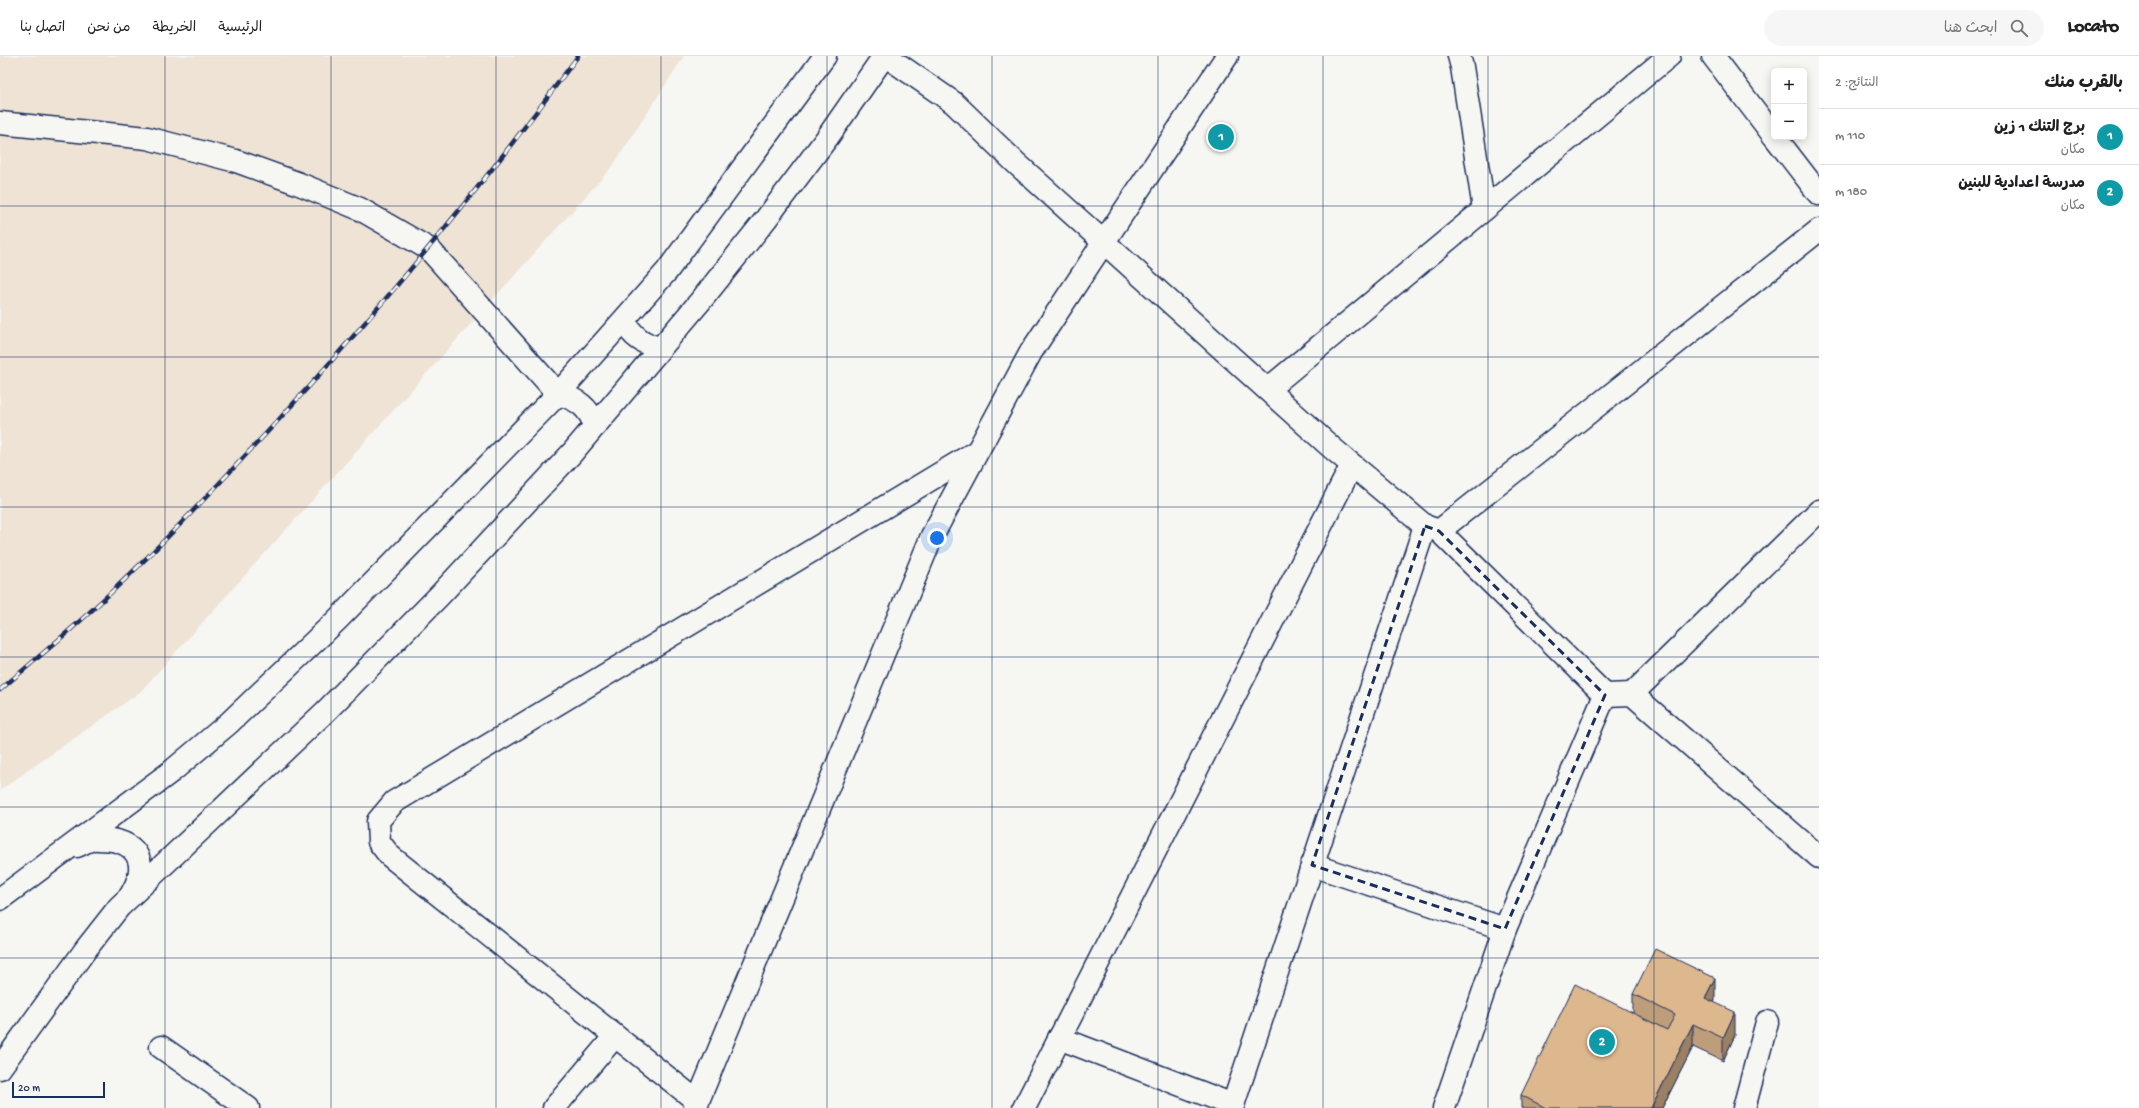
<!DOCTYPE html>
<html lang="ar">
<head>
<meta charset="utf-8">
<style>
  :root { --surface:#fff; --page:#f6f6f6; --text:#202124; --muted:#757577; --line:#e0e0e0; --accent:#d93025 }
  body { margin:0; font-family:"Gochi Hand","Playpen Sans Arabic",sans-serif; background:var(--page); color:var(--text); direction:rtl }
  .controls { position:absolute; right:12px; top:12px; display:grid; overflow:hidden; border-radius:6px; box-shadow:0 2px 10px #0003 }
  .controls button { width:36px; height:36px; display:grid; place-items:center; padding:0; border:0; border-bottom:1px solid var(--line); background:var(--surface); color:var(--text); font:20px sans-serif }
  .scale { position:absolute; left:12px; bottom:10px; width:93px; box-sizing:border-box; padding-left:4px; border:2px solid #1b2f5e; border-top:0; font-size:11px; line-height:14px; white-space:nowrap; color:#1b2f5e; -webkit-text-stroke:3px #f6f6f2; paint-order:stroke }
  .you { position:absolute; left:937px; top:482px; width:14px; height:14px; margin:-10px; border:3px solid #fff; border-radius:50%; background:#1a73e8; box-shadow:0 0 0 6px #1a73e833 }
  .badge { display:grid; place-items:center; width:26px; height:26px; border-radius:50%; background:var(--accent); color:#fff; font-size:13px; font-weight:700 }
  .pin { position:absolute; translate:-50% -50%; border:2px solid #fff; box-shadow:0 1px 4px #0006 }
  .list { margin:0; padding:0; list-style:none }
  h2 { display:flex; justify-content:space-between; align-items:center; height:52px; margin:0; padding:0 16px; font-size:17px }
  h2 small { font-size:13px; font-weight:400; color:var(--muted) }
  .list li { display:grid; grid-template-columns:26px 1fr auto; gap:12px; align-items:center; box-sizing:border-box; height:56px; padding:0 16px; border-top:1px solid var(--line) }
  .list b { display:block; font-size:15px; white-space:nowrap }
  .list p { margin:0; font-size:13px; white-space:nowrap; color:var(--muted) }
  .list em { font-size:13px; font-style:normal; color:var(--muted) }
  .icon { flex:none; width:22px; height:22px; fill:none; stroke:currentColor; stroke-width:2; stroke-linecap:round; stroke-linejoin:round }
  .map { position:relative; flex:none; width:1819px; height:1052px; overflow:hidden; direction:ltr }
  header { display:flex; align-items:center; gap:24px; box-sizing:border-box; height:56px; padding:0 20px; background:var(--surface); border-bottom:1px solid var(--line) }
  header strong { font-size:19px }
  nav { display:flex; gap:22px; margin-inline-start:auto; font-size:14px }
  .search { width:280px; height:36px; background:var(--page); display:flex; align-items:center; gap:10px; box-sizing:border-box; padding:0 14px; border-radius:22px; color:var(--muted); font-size:15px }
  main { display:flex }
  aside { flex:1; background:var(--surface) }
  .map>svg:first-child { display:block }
</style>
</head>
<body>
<header>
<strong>Locato</strong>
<div class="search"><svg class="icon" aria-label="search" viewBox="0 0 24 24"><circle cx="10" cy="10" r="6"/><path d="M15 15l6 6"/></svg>ابحث هنا</div>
<nav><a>الرئيسية</a><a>الخريطة</a><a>من نحن</a><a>اتصل بنا</a></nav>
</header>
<main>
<aside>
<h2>بالقرب منك<small>النتائج: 2</small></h2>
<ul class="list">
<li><span class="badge" style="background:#0f9aa8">1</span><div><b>برج التنك 1 زين</b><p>مكان</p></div><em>110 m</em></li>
<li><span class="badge" style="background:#0f9aa8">2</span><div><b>مدرسة اعدادية للبنين</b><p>مكان</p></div><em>180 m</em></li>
</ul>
</aside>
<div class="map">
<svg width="1819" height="1052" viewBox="0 0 1819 1052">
  <rect width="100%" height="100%" fill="#f6f6f2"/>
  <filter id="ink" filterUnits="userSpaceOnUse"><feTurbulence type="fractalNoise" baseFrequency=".025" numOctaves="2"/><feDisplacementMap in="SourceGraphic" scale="8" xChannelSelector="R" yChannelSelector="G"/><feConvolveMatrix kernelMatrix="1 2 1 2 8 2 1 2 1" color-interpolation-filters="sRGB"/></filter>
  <g filter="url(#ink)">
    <path fill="#eee3d4" d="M 0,0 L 684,0 L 612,111 L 139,637 L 0,734 Z"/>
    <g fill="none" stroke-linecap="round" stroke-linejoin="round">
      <g stroke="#1b2f5e" stroke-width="25">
        <g id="street">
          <path d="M 886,0 L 954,47 L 1016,107 L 1332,392 L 1425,470 L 1439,475 L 1605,639 L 1632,638 L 1819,801"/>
          <path d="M 1459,0 L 1462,11 L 1484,153"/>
          <path d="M 1713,0 L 1774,80"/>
          <path d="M 0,67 L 147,82 L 236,105 L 297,127 L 360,153 L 429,193 L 558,338"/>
          <path d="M 1775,81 L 1819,138"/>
          <path d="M 1268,333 L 1669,0"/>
          <path d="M 1439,475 L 1819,174"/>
          <path d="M 1632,638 L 1819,455"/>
          <path d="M 1312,809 L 1505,873"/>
          <path d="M 1059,982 L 1233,1049"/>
          <path d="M 161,991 L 248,1052"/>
          <path d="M 698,1046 L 390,800 L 379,786 L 378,765 L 394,746 L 976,396"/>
          <path d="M 554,1052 L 615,980"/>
          <path d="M 695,1052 L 932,480 L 1031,296 L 1227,0"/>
          <path d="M 1024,1052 L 1352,409"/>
          <path d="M 1232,1052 L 1425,470"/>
          <path d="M 1444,1052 L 1505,873 L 1605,639"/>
          <path d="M 1744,1052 L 1767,966"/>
        </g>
      </g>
      <g stroke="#1b2f5e" stroke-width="25">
        <g id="secondary">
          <path d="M 624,265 C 633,281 643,288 660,292"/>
          <path d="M 558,338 C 577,343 589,351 595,370"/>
          <path d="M 77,790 C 84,787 92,782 98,783 C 135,783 151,804 132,837"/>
          <path d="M 0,843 L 172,715 L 229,667 L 337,564 L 558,338 L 667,215 L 825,0"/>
          <path d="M 0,1012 L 86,893 L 119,851 L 326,655 L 439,540 L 572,397 L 703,242 L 766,163 L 827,82 L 884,0"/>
        </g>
      </g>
      <use href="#street" stroke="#f6f6f2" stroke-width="22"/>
      <use href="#secondary" stroke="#f6f6f2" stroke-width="22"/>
      <g stroke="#1b2f5e" stroke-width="4.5">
        <path id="rail" d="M 0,634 C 30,608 62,582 91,555 C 155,497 214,433 273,370 C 382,251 483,130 578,0"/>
      </g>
      <use href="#rail" stroke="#f6f6f2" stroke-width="3" stroke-dasharray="9" stroke-linecap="butt"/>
    </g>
    <path fill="#be9d7a" stroke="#1b2f5e" d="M 1633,938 L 1715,944 L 1714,946 L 1735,979 L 1723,1005 L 1693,991 L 1662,1052 L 1521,1052 L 1521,1039 L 1633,957 Z"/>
    <g fill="#9b8063" stroke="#1b2f5e">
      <path d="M 1715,922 L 1715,944 L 1705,964 L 1705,942 Z"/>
      <path d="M 1735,956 L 1735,979 L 1723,1005 L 1723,982 Z"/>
      <path d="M 1693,968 L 1693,991 L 1662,1052 L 1651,1052 Z"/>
    </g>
    <path fill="#ddb78e" stroke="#1b2f5e" d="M 1655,893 L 1715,922 L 1705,942 L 1735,956 L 1723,982 L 1693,968 L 1651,1052 L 1546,1052 L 1521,1039 L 1575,928 L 1667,974 L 1675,959 L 1633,938 Z"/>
  </g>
  <path fill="none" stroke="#1b2f5e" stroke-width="3" stroke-dasharray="8 5" stroke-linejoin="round" d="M 1425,470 L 1439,475 L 1605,639 L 1505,873 L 1312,809 Z"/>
  <path fill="none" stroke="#1b2f5e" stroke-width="1" stroke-opacity="0.55" d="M 165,0 L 165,1052M 331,0 L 331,1052M 496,0 L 496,1052M 661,0 L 661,1052M 827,0 L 827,1052M 992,0 L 992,1052M 1158,0 L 1158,1052M 1323,0 L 1323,1052M 1488,0 L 1488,1052M 1654,0 L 1654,1052M 0,150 L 1819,150M 0,301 L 1819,301M 0,451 L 1819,451M 0,601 L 1819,601M 0,751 L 1819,751M 0,902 L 1819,902"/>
</svg>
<div class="controls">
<button>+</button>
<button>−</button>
</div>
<div class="scale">20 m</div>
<div class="you"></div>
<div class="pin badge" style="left:1221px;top:81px;background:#0f9aa8">1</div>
<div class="pin badge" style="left:1602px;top:986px;background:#0f9aa8">2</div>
</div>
</main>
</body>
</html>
